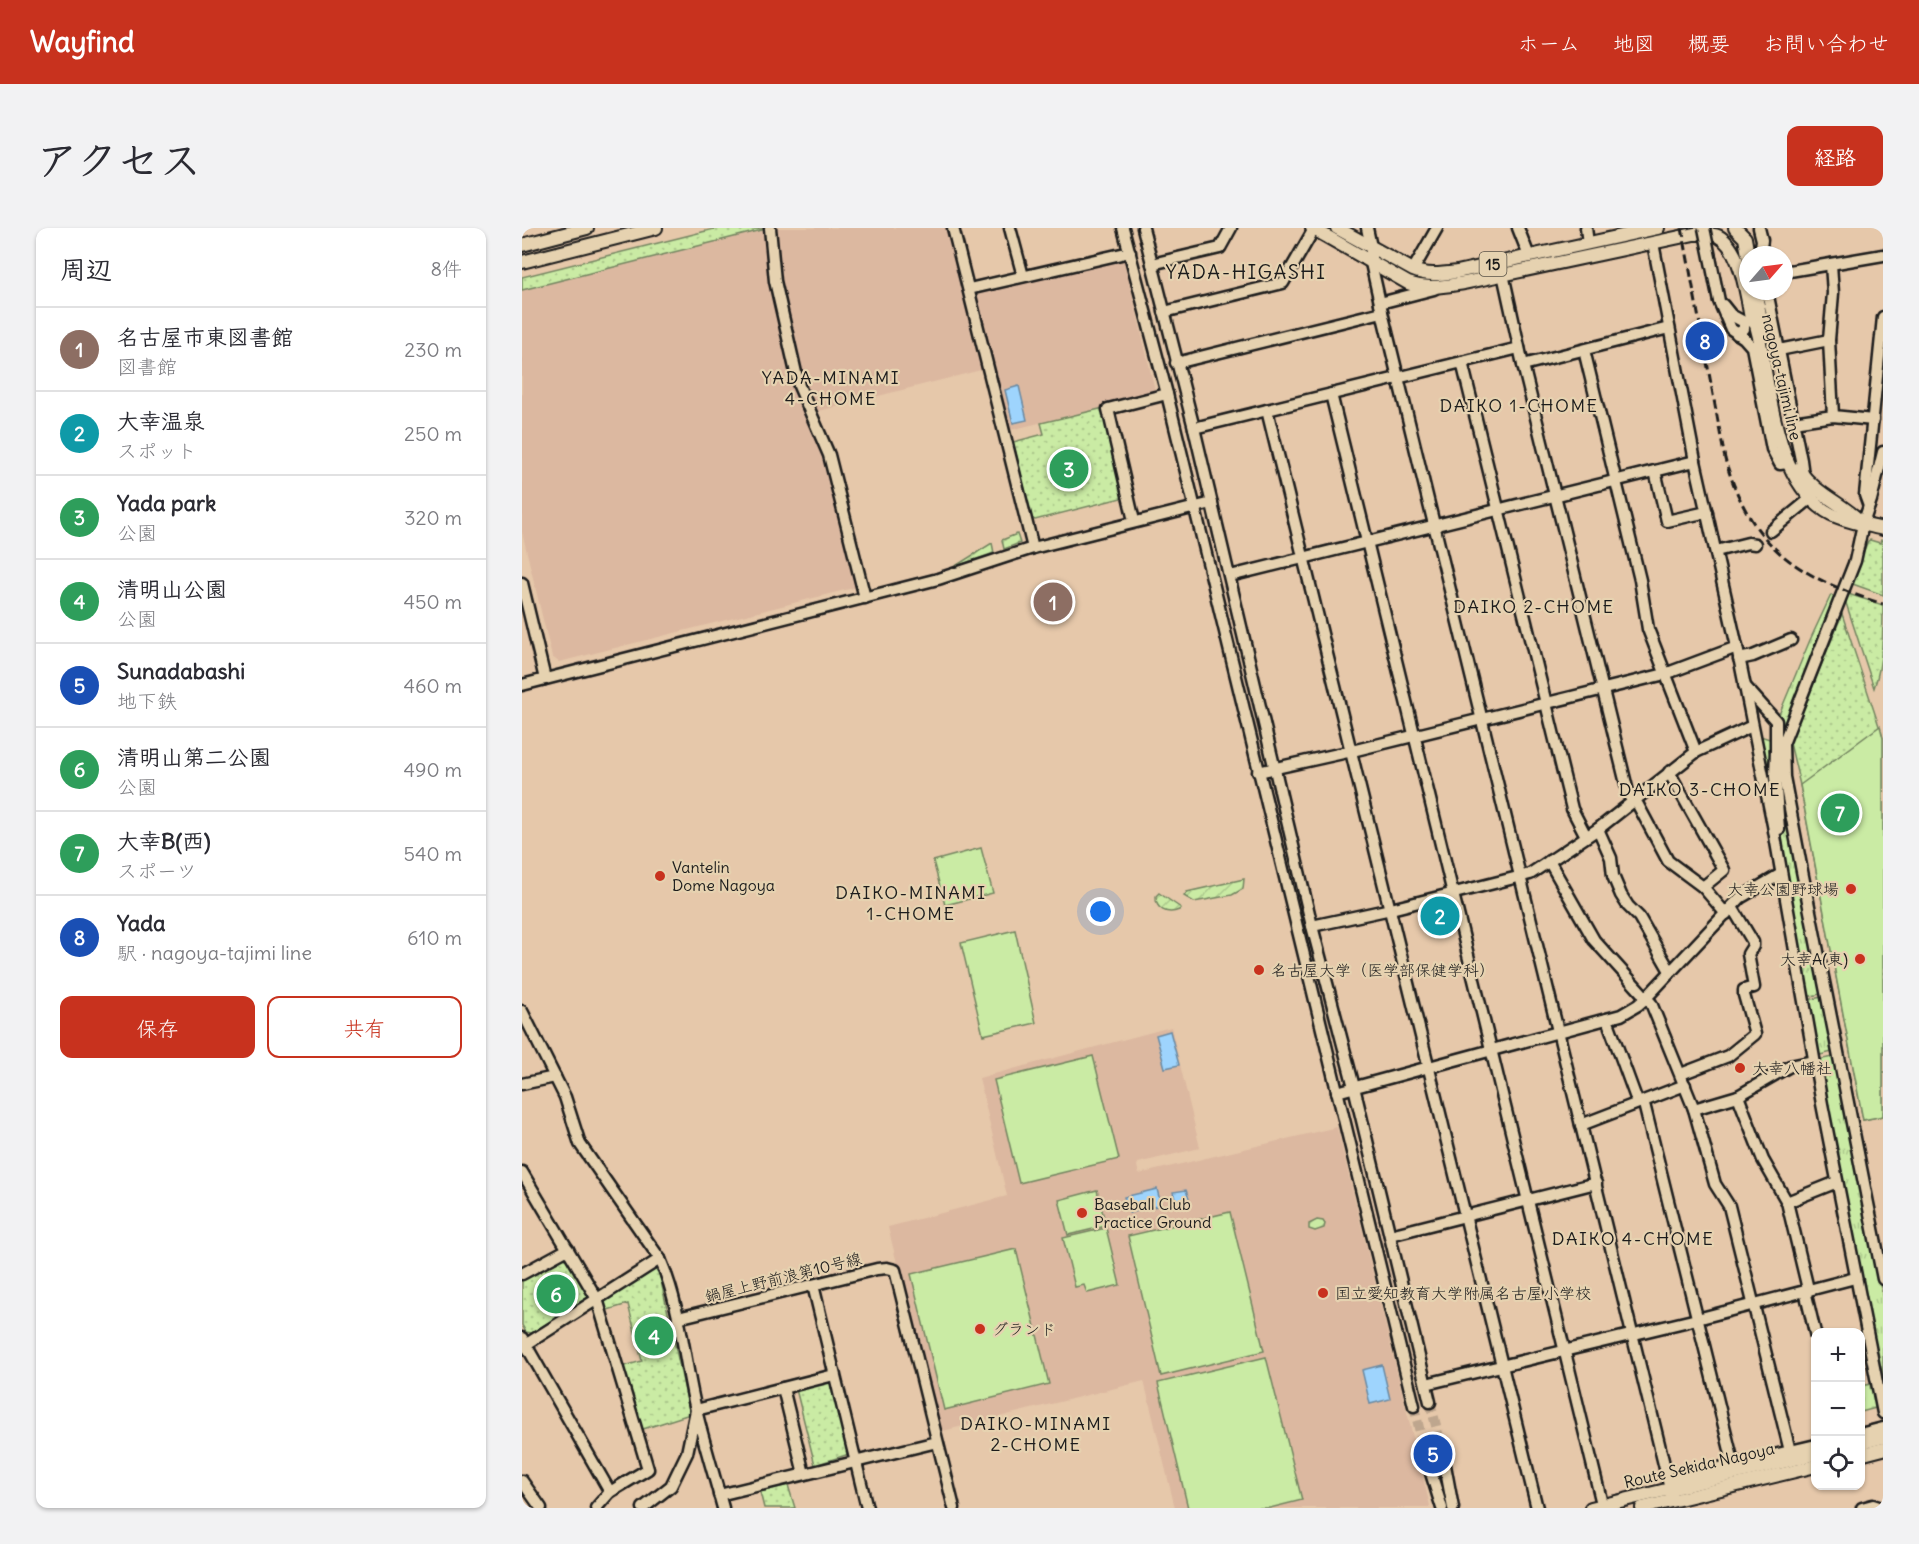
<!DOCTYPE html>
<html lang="ja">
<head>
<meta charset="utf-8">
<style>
  :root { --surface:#fff; --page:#f2f2f3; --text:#2b2b33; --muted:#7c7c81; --line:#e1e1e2; --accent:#c8321e }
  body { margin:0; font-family:Delius,"Klee One",sans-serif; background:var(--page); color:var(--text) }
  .controls { position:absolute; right:18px; bottom:18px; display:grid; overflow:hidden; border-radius:12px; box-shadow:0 2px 4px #0004 }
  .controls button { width:54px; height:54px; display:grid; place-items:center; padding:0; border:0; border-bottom:2px solid var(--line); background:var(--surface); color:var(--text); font:30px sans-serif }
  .compass { position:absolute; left:1217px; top:18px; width:54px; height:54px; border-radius:50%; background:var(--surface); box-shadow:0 2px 4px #0004; rotate:62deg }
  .you { position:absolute; left:579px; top:684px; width:21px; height:21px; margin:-15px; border:4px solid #fff; border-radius:50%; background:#1a73e8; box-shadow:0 0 0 9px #1a73e833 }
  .badge { display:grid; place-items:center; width:39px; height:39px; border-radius:50%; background:var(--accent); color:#fff; font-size:20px; font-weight:700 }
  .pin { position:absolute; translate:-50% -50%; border:3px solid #fff; box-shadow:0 2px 6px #0006 }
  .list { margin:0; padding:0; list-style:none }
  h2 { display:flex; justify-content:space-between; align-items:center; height:78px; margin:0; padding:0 24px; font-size:26px }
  h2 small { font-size:20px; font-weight:400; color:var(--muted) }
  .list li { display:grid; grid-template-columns:39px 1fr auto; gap:18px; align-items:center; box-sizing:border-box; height:84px; padding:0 24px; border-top:2px solid var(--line) }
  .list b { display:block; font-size:22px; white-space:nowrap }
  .list p { margin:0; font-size:20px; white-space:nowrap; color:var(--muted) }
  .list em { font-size:20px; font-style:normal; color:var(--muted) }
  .actions { display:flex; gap:12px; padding:18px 24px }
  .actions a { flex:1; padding:14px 0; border:2px solid var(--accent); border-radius:12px; text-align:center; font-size:21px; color:var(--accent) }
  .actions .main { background:var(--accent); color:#fff }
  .icon { flex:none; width:33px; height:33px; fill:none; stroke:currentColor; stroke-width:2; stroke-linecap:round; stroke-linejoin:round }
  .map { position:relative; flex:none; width:1361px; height:1280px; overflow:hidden; border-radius:12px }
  header { display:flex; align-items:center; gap:36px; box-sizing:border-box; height:84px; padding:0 30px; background:var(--accent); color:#fff }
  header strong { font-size:28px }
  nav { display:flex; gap:33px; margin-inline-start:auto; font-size:21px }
  .intro { display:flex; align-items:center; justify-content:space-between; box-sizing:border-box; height:144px; padding:0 36px }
  h1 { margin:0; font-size:42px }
  .button { padding:15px 27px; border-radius:12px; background:var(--accent); color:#fff; font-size:21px; font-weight:700 }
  main { display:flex; gap:36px; padding:0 36px }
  aside { flex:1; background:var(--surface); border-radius:12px; box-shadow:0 2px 4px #0004 }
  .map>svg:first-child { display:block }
</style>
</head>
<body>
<header>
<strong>Wayfind</strong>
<nav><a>ホーム</a><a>地図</a><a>概要</a><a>お問い合わせ</a></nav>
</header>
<div class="intro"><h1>アクセス</h1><a class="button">経路</a></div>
<main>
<aside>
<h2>周辺<small>8件</small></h2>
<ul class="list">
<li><span class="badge" style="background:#8d6e63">1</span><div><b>名古屋市東図書館</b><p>図書館</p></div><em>230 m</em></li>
<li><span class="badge" style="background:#0f9aa8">2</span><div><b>大幸温泉</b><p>スポット</p></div><em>250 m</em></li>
<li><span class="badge" style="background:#2e9e5b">3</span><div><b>Yada park</b><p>公園</p></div><em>320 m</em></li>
<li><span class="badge" style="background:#2e9e5b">4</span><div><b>清明山公園</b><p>公園</p></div><em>450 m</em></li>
<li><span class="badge" style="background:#1a4fb4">5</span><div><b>Sunadabashi</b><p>地下鉄</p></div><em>460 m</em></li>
<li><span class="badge" style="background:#2e9e5b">6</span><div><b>清明山第二公園</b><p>公園</p></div><em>490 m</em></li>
<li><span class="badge" style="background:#2e9e5b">7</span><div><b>大幸B(西)</b><p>スポーツ</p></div><em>540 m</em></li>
<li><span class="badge" style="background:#1a4fb4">8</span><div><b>Yada</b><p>駅 · nagoya-tajimi line</p></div><em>610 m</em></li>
</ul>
<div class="actions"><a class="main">保存</a><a>共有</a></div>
</aside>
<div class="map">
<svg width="1361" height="1280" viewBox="0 0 1361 1280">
  <defs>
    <pattern id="grass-tufts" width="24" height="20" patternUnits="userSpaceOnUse" patternTransform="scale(1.5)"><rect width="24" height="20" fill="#caeba4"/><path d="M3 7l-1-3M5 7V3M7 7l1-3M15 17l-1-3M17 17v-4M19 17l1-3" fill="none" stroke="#adc98d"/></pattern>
    <pattern id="cemetery-stones" width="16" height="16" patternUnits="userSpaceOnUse" patternTransform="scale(1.5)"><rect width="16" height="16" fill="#caeba4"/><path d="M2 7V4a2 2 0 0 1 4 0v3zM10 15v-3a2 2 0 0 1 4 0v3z" fill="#adc98d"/></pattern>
    <pattern id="park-dots" width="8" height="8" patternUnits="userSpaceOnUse" patternTransform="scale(1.5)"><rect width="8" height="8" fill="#caeba4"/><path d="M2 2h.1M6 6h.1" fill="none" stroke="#adc98d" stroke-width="1.8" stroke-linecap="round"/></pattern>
    <pattern id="garden-furrows" width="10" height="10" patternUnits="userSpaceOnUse" patternTransform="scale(1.5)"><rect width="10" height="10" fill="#caeba4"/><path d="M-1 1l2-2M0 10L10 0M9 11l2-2" fill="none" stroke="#adc98d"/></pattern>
  </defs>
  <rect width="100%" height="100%" fill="#e6c8aa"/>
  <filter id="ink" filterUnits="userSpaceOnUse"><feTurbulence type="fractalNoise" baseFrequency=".0167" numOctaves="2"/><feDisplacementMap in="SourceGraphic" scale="12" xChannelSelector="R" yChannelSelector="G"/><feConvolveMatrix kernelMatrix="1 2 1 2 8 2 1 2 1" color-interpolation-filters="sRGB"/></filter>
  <g filter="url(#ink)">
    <g fill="#dcb8a0">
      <path d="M 253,0 L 424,0 L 459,142 L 293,184 L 282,157 L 257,53 Z"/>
      <path d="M 244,1 L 248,54 L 272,159 L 306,240 L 335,359 L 37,434 L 30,429 L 0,304 L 0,62 Z"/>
      <path d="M 602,30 L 634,167 L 488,202 L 455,67 L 457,63 Z"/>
      <path d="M 649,799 L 678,920 L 616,935 L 615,938 L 617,946 L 815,899 L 908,1278 L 905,1280 L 653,1280 L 622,1153 L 417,1204 L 366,999 L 485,968 L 457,850 Z"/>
    </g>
    <g fill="url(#grass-tufts)" stroke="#738460" stroke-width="1.5">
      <path d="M 1309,367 L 1315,370 L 1258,513 L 1256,489 L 1288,412 Z"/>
      <path d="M 1235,507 L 1251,512 L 1255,603 Z"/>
      <path d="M 1256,530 L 1299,766 L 1284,769 L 1263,634 L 1258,593 Z"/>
      <path d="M 1300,769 L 1310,824 L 1294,828 L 1285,772 Z"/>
      <path d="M 1311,829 L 1361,1071 L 1361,1168 L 1295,832 Z"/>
    </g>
    <path fill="url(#cemetery-stones)" stroke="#738460" stroke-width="1.5" d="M 1349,1156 L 1354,1180 L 1339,1184 L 1339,1158 Z"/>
    <g fill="url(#park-dots)" stroke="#738460" stroke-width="1.5">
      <path d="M 196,0 L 244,1 L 0,62 L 0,49 Z"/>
      <path d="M 582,180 L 603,269 L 513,292 L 510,290 L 491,214 L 522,206 L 519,195 Z"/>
      <path d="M 1348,312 L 1358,315 L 1359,312 L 1361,313 L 1361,367 L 1328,355 L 1346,313 Z"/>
      <path d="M 1326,366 L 1361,377 C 1361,405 1361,435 1352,460 L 1323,372 Z"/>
      <path d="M 1320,386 L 1361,510 L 1361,888 L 1341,892 L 1278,557 L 1268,515 Z"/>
      <path d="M 42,1028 L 47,1029 L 67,1063 L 67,1069 L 10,1105 L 4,1104 L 0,1097 L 0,1050 Z"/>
      <path d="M 130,1040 L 137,1044 L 168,1186 L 118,1202 L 99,1139 L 120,1133 L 106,1076 L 82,1083 L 80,1071 Z"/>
      <path d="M 306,1153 L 309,1154 L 327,1226 L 293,1237 L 274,1161 Z"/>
      <path d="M 266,1257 L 273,1280 L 242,1280 L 238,1264 Z"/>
    </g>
    <g fill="url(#garden-furrows)" stroke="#738460" stroke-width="1.5">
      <path d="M 495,306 L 498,315 L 482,321 L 480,312 Z"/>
      <path d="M 470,315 L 472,325 L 432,339 Z"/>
      <path d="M 722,651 L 721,661 L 710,667 L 672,674 L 662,668 L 665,664 Z"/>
      <path d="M 637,665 L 659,680 L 657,682 C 646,687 633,682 634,668 Z"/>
      <path d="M 795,992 L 801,993 L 803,996 L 802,1000 L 793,1003 L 787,1001 L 787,996 Z"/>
    </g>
    <g fill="#caeba4" stroke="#738460" stroke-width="1.5">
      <path d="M 1358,498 L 1361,510 L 1361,888 L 1341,892 L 1278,557 Z"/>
      <path d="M 459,620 L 471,665 L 423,677 L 411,633 Z"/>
      <path d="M 493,702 L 514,795 L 461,807 L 439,715 Z"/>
      <path d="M 571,828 L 597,931 L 497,955 L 472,852 Z"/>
      <path d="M 575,962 L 584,998 L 546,1007 L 537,972 Z"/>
      <path d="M 708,984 L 742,1123 L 639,1148 L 606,1008 Z"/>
      <path d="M 584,1000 L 598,1057 L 565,1065 L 562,1057 L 553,1059 L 541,1010 Z"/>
      <path d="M 494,1021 L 527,1156 L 422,1182 L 389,1046 Z"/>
      <path d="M 744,1129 L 780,1272 L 748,1280 L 666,1280 L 636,1155 Z"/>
    </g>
    <g fill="#9ed4fd" stroke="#6a8aa3" stroke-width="1.5">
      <path d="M 497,158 L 505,192 L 491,195 L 483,162 Z"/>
      <path d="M 648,803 L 657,837 L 643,840 L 634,807 Z"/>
      <path d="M 635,961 L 639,977 L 607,985 L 602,969 Z"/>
      <path d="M 664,962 L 667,971 L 654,975 L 651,964 Z"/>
      <path d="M 860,1137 L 868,1171 L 848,1176 L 840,1142 Z"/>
    </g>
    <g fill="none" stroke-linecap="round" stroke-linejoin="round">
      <g stroke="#bea68e" stroke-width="10" stroke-dasharray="10 5" stroke-linecap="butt">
        <path d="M 908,1174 L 920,1221"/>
        <path d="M 892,1178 L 903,1226"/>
      </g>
      <g stroke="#1c1c1c" stroke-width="15">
        <g id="minor">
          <path d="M 248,0 L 253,53 L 277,158 L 307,227 L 343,370"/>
          <path d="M 431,0 L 511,320"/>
          <path d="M 488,0 L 501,48"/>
          <path d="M 601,0 L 645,166 L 892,1178"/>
          <path d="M 621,0 L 672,200 L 790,698 L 832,859 L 908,1174"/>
          <path d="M 845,0 L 849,19 L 849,35 L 860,84 L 1150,1269"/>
          <path d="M 996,0 L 1007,28"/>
          <path d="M 1064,0 L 1066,15"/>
          <path d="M 1237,0 L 1240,12 L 1238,27"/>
          <path d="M 1131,15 L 1173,233 L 1215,419 L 1251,597 L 1300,876 L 1361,1185"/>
          <path d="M 630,36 L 698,20 L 709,0"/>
          <path d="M 1309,36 L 1311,65 L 1307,112 L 1311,188"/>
          <path d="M 891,42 L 915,0"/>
          <path d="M 1262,44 L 1361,27"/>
          <path d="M 981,46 L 1001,137 L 1107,568 L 1116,577 L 1146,633 L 1181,659 L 1204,686"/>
          <path d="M 447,61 L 608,24"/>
          <path d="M 1245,63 L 1279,232 L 1281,247"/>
          <path d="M 1197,73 L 1209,101 L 1222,110 L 1230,119 L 1250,221 L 1258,236 L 1265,235"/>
          <path d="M 858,75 L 912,61"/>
          <path d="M 1201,77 L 1209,87 L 1222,94 L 1222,101 L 1215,106"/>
          <path d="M 642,84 L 761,55 L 792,1"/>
          <path d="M 1062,122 L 1118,352 L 1126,401 L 1174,524"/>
          <path d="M 1257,122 L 1307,112"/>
          <path d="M 940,134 L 1050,581 L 1064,608"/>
          <path d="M 654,135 L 860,84"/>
          <path d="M 1001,137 L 1147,100"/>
          <path d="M 809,166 L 1081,1280"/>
          <path d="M 745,182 L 1015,1280"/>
          <path d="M 1271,194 L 1311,188 L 1351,192"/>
          <path d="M 672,200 L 997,120"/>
          <path d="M 1361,224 L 1349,272 L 1341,296 L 1333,333 L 1261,516 L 1262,549 L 1280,643 L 1361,1051"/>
          <path d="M 1133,243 L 1145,293 L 1185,284"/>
          <path d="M 1347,278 L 1343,267 L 1361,89"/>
          <path d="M 612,293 L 586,181 L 645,166"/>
          <path d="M 1249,303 L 1288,271"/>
          <path d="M 1194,323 L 1226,315 L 1233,316"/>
          <path d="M 708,348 L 1173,233"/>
          <path d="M 0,355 L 23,451"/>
          <path d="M 1217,431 L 1231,428 L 1269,412"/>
          <path d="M 0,457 L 416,351 L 511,320 L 690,275"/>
          <path d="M 1222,457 L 1254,493 L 1254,522 L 1256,520"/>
          <path d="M 1254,522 L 1253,548 L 1257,601"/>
          <path d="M 736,544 L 830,523 L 1143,446 L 1215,419"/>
          <path d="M 1147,544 L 1202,642 L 1181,659"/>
          <path d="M 1076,601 L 1089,630 L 1091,648 L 1099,667 L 1106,678 L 1117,689 L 1148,743"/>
          <path d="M 1027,633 L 1072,712 L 1129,775 L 1172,881 L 1193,956 L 1207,978 L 1268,1223"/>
          <path d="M 790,698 L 869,681 L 1008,646 L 1076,601 L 1174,524 L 1230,498"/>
          <path d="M 0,783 L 43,869 L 58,916 L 138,1031 C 159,1079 162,1132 174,1182 C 182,1215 192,1247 201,1280"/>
          <path d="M 1085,791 L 1115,873 L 1122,876 L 1212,1238"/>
          <path d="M 1159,846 L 1206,828 L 1233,806 L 1222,767 L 1222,762 L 1232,759 L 1226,726 L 1231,718 L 1231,714 L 1210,679"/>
          <path d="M 0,856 L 33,849"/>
          <path d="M 815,864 L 1099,787 L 1116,777 L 1124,770 L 1218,670 L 1259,646"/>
          <path d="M 1216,868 L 1241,932 L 1265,974 L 1286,1061 L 1284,1067 L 1294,1109"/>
          <path d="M 1172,881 L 1216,868 L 1268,838 L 1292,833"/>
          <path d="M 1059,897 L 1163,857"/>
          <path d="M 0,944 L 75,1071 L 126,1241 L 88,1264 L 74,1280"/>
          <path d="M 1265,974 L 1315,954"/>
          <path d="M 868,1007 L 1074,955"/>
          <path d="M 0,1046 L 46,1021"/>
          <path d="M 291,1057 L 345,1280"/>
          <path d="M 156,1090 L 355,1041 L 365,1040 L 373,1042 L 432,1280"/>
          <path d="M 0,1110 L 88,1264"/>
          <path d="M 0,1119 L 138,1031"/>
          <path d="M 904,1156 L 1175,1091 L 1333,1050"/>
          <path d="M 261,1160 L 282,1246"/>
          <path d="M 1338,1206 L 1361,1200"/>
          <path d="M 920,1221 L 931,1280"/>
          <path d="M 903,1226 L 920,1280"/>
          <path d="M 1146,1252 L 1294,1217"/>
          <path d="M 0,1253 L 19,1280"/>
          <path d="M 197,1267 L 415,1214"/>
          <path d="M 121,1280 L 149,1258 L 165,1225 L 174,1182 L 312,1147"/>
          <path d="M 1340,1280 L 1351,1277 L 1360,1280"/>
        </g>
      </g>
      <g stroke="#1c1c1c" stroke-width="16">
        <g id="major">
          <path d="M 790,0 L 886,55 C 905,62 922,58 942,55 L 1172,6 C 1179,6 1190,5 1196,8 C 1219,20 1225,68 1229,91 L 1234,97 L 1237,109 C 1248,163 1254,257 1309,286 C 1326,295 1343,296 1361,301"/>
          <path d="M 815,0 L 891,42 C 905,48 919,46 935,44 L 1136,0"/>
          <path d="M 1213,0 L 1223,10 L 1226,27"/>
          <path d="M 0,17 L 65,0"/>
          <path d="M 0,34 L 134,0"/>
          <path d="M 1233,63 L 1242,105"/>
          <path d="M 1276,241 C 1296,269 1320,274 1341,296"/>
          <path d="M 1338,1215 L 1361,1209"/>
          <path d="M 1338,1227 L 1361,1221"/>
          <path d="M 1069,1280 L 1294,1226"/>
          <path d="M 1120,1280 L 1294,1238"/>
        </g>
      </g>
      <use href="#minor" stroke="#e6d2b0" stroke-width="10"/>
      <use href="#major" stroke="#e6d2b0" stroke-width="12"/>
      <path stroke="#1c1c1c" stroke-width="3" stroke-dasharray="9 4.5" stroke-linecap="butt" d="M 1160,0 L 1203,231 C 1229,320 1276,349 1361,376"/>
      <g stroke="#1c1c1c" stroke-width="15" stroke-linecap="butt">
        <path id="minor-bridge" d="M 1182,0 L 1197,73"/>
      </g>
      <use href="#minor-bridge" stroke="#e6d2b0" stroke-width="10"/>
    </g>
  </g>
  <g fill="#c8321e" stroke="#e6d2b0" stroke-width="2">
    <circle cx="138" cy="648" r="6"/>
    <circle cx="1329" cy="661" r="6"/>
    <circle cx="1338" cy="731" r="6"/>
    <circle cx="737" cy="742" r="6"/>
    <circle cx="1218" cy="840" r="6"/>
    <circle cx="560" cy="985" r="6"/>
    <circle cx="801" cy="1065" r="6"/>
    <circle cx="458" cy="1101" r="6"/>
  </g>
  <g text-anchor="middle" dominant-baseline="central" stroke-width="4.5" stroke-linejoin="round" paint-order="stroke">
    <rect fill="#e6d2b0" stroke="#595348" stroke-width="1.5" x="957.5" y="24" width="27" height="24" rx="4.5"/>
    <g font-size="15" font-weight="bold" fill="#1c1c1c">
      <text x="971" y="36">15</text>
    </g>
    <g font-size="16" fill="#1c1c1c" stroke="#e6d2b0">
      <text transform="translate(1260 149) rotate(77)">nagoya-tajimi line</text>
      <text transform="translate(261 1049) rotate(-14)">鍋屋上野前浪第10号線</text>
      <text transform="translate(1177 1237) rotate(-13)">Route Sekida Nagoya</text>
    </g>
    <g font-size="16" fill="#1c1c1c" stroke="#e6d2b0" text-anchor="start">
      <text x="150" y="639">Vantelin<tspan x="150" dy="18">Dome Nagoya</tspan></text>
      <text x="1317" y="661" text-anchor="end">大幸公園野球場</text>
      <text x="1326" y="731" text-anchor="end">大幸A(東)</text>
      <text x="749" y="742">名古屋大学（医学部保健学科）</text>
      <text x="1230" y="840">大幸八幡社</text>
      <text x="572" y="976">Baseball Club<tspan x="572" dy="18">Practice Ground</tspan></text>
      <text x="813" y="1065">国立愛知教育大学附属名古屋小学校</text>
      <text x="470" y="1101">グランド</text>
    </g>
    <g font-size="18" letter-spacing="1.5" fill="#1c1c1c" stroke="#e6d2b0">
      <text x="309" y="149">YADA-MINAMI<tspan x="309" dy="21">4-CHOME</tspan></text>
      <text x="997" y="177">DAIKO 1-CHOME</text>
      <text x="1012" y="378">DAIKO 2-CHOME</text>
      <text x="1178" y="561">DAIKO 3-CHOME</text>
      <text x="389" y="664">DAIKO-MINAMI<tspan x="389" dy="21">1-CHOME</tspan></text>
      <text x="1111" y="1010">DAIKO 4-CHOME</text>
      <text x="514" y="1195">DAIKO-MINAMI<tspan x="514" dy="21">2-CHOME</tspan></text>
    </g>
    <g font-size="20" letter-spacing="1.5" fill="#1c1c1c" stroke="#e6d2b0">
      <text x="724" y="43">YADA-HIGASHI</text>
    </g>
  </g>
</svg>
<div class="controls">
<button>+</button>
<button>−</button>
<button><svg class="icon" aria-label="locate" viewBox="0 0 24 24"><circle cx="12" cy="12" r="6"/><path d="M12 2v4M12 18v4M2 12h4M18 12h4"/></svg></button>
</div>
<svg class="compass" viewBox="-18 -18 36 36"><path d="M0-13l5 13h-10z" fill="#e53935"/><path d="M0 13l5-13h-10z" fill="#7c7c81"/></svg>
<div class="you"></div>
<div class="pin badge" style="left:531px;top:374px;background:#8d6e63">1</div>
<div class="pin badge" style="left:918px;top:688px;background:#0f9aa8">2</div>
<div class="pin badge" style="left:547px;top:241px;background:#2e9e5b">3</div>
<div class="pin badge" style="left:132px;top:1108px;background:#2e9e5b">4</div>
<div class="pin badge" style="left:911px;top:1226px;background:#1a4fb4">5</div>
<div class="pin badge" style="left:34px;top:1066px;background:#2e9e5b">6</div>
<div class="pin badge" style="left:1318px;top:585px;background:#2e9e5b">7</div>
<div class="pin badge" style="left:1183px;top:113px;background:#1a4fb4">8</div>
</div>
</main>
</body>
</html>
